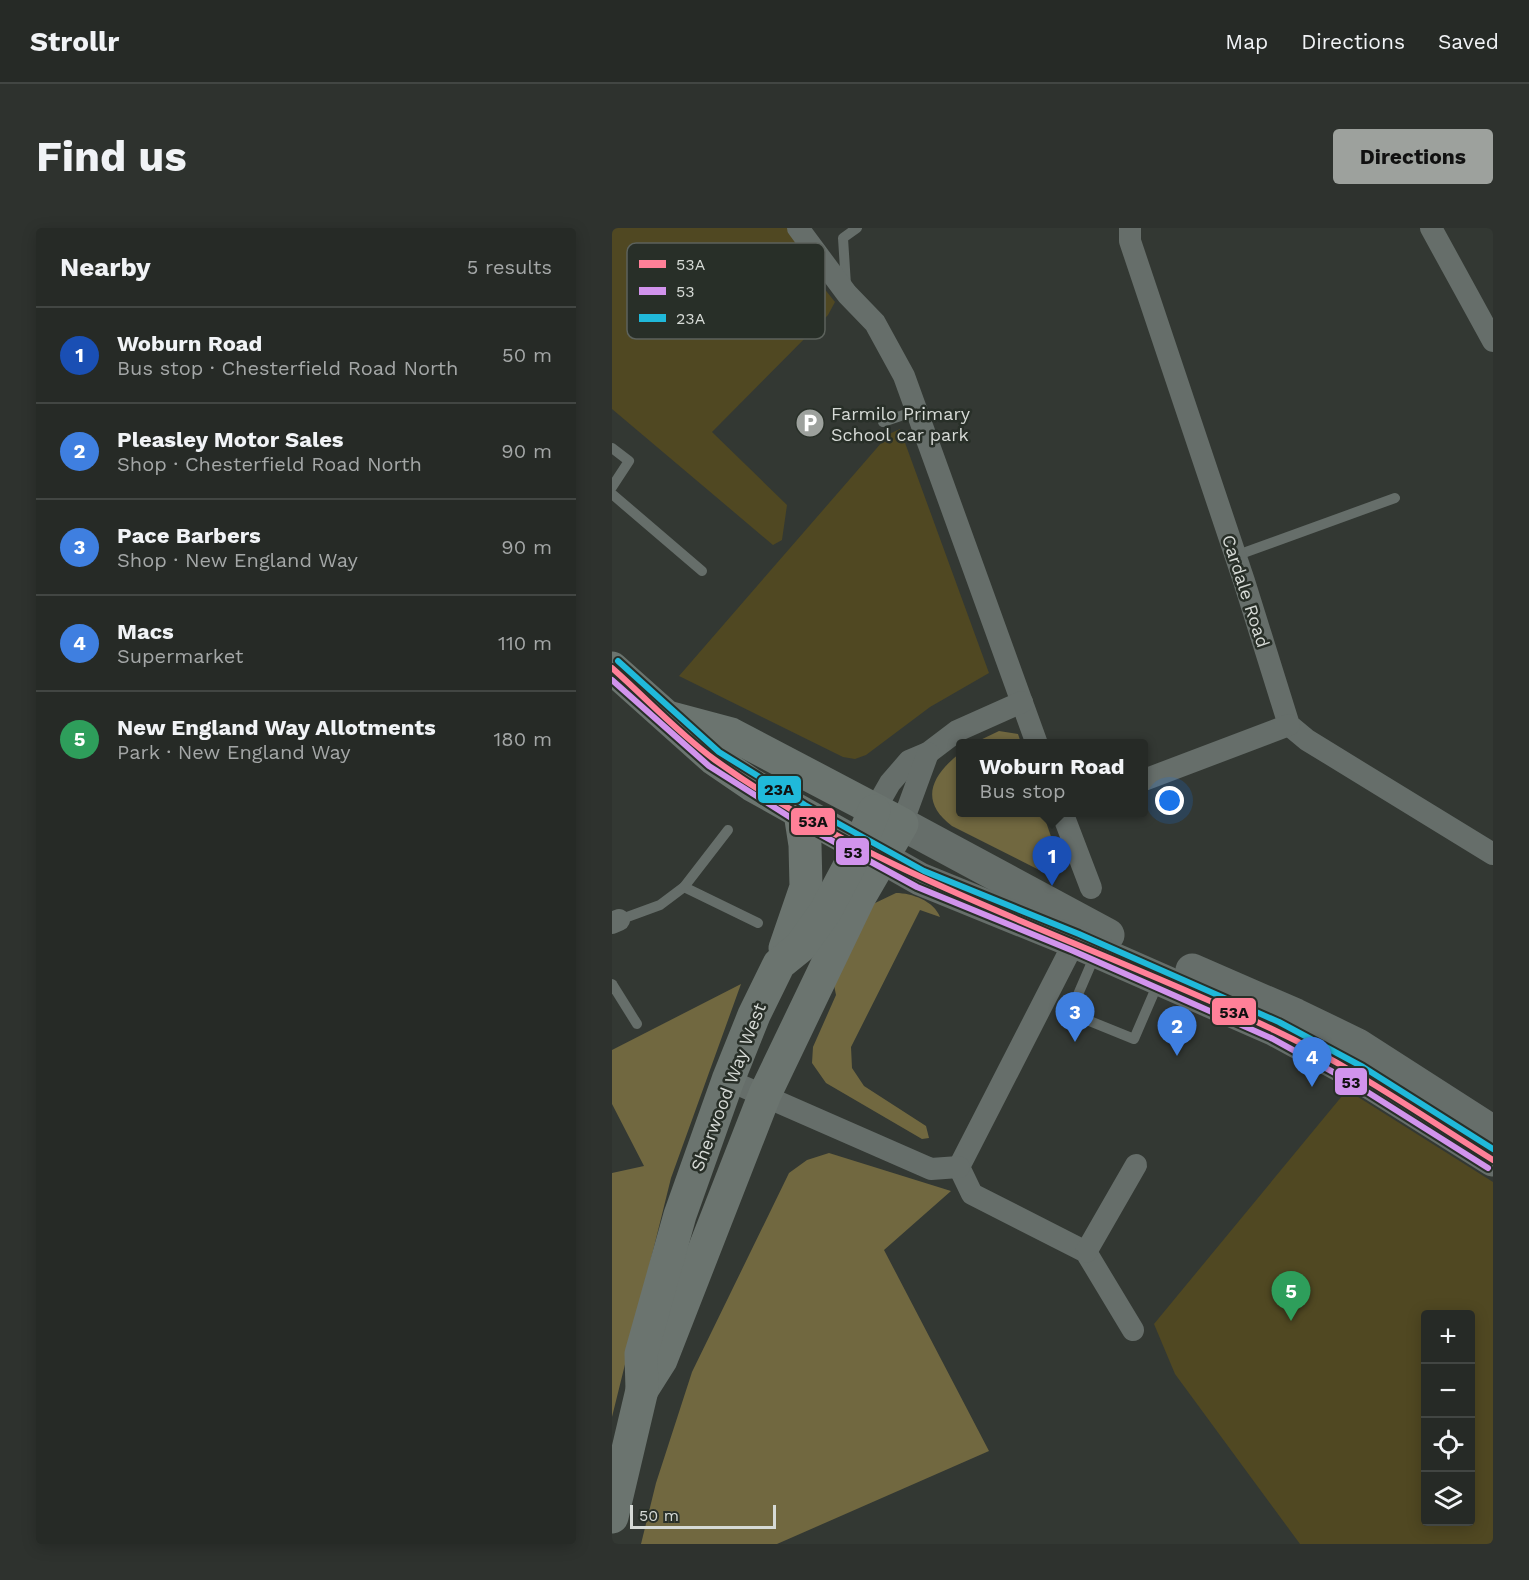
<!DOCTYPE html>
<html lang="en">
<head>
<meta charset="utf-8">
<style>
  :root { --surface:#262a26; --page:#2e322e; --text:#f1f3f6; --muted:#a4a7a7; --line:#424643; --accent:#9da19d }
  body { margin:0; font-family:"Work Sans",sans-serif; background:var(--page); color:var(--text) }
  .controls { position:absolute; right:18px; bottom:18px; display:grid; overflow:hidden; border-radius:6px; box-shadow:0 3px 15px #0003 }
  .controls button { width:54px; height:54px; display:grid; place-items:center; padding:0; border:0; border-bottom:2px solid var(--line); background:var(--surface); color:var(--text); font:30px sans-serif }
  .scale { position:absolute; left:18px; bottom:15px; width:146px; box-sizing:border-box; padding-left:6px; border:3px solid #d6dad6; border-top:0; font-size:16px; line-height:21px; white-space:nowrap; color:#d6dad6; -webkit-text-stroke:4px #282f28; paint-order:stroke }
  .you { position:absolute; left:558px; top:573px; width:21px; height:21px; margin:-15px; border:4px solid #fff; border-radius:50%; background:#1a73e8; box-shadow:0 0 0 9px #1a73e833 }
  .badge { display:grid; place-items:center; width:39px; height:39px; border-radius:50%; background:var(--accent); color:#fff; font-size:20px; font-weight:700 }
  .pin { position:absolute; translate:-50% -50px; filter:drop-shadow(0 2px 3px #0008) }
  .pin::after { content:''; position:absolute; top:32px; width:21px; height:18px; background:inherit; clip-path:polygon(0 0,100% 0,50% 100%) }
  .popup { position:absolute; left:344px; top:511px; width:192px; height:78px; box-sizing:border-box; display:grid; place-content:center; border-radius:6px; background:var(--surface); filter:drop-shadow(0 2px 4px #0005); font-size:20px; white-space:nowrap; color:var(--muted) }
  .popup b { font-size:22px; color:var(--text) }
  .popup::after { content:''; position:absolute; left:50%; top:100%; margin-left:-12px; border:12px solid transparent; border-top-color:var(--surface) }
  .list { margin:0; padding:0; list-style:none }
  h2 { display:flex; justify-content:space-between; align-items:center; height:78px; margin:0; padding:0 24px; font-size:26px }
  h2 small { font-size:20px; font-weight:400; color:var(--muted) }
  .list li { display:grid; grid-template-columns:39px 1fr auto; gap:18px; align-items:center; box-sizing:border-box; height:96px; padding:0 24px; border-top:2px solid var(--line) }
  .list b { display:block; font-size:22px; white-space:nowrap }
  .list p { margin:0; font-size:20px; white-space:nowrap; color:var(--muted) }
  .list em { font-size:20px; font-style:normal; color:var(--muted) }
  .icon { flex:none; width:33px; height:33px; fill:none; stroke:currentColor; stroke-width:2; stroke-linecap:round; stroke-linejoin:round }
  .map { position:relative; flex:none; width:881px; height:1316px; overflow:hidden; border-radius:6px }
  header { display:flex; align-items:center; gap:36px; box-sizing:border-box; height:84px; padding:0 30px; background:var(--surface); border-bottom:2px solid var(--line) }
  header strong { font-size:28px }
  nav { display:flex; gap:33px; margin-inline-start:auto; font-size:21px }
  .intro { display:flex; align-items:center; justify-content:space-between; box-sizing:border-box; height:144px; padding:0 36px }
  h1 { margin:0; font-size:42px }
  .button { padding:15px 27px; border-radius:6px; background:var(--accent); color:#111; font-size:21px; font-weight:700 }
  main { display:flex; gap:36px; padding:0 36px }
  aside { flex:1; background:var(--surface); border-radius:6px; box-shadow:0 3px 15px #0003 }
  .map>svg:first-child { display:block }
</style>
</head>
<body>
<header>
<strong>Strollr</strong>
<nav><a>Map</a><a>Directions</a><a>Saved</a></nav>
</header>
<div class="intro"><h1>Find us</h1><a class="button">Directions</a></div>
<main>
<aside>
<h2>Nearby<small>5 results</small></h2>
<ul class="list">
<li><span class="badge" style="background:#1a4fb4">1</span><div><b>Woburn Road</b><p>Bus stop · Chesterfield Road North</p></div><em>50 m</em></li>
<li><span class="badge" style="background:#3f7fe0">2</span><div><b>Pleasley Motor Sales</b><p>Shop · Chesterfield Road North</p></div><em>90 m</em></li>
<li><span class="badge" style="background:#3f7fe0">3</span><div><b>Pace Barbers</b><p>Shop · New England Way</p></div><em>90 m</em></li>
<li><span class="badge" style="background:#3f7fe0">4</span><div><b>Macs</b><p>Supermarket</p></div><em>110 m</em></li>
<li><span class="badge" style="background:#2e9e5b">5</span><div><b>New England Way Allotments</b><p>Park · New England Way</p></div><em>180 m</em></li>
</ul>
</aside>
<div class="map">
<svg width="881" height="1316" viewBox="0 0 881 1316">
  <rect width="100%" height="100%" fill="#333833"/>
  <g fill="#504822" fill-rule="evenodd">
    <path d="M 0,0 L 180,0 L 191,16 L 195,39 L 223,74 L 216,87 L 100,204 L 175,277 L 170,312 L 161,317 L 0,181 Z"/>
    <path d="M 288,201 L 377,445 L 318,479 L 254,527 L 243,531 L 231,529 L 67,448 L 277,206 Z"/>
    <path d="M 735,862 L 881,954 L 881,1316 L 688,1316 L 563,1146 L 542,1096 ZM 858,1086 L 858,1294 L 814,1294 L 814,1086 Z"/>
  </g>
  <g fill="#716840">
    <path d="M 387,503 L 406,506 L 409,515 L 362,515 Z"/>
    <path d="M 348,525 L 348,584 L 431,585 L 449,638 L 443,645 L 437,647 L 340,598 C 307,573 319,548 348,525 Z"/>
    <path d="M 284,665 C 300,665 322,673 328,689 L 308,682 L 239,819 L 240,840 L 252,858 L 314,898 L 317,910 L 310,911 L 214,855 L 200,835 L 201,819 L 224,767 L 222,757 L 261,676 Z"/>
    <path d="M 129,756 L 59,950 L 0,1189 L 0,945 L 32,938 L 0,876 L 0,822 Z"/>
    <path d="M 217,925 L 339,963 L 272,1022 L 377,1223 L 165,1316 L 29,1316 L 44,1255 L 80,1144 L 177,945 L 195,932 Z"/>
  </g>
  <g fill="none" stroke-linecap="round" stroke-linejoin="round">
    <g stroke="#666e6a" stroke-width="10">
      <path d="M 234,57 L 231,10 L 245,0"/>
      <path d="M 271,194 L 303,183"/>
      <path d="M 0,220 L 17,233 L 0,259"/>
      <path d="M 0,266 L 90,343"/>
      <path d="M 623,328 L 783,270"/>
      <path d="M 72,659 L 146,695"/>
      <path d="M 7,692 L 48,677 L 72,659 L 116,602"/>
      <path d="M 483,727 L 458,785 L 522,811 L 547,753"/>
      <path d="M 0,756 L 25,796"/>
    </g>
    <g stroke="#666e6a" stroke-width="22">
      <path d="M 186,0 L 235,66 L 263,95 L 292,148 L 425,516"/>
      <path d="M 518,0 L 518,13 L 632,353 L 677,497 L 695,512 L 881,626"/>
      <path d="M 819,0 L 881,113"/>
      <path d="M 532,552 L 677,497"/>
      <path d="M 262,583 L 278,555 L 297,533 L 316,525 L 345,503 L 410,474"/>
      <path d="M 450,584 L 479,660"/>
      <path d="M 290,596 L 316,525"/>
      <path d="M 0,695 L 7,692"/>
      <path d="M 469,701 L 347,939 L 360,966 L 474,1024 L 521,1102"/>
      <path d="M 116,852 L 319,941 L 347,939"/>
      <path d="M 474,1024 L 524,937"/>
    </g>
    <g stroke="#666e6a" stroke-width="33">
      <path d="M 290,596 L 496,707"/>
      <path d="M 271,630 L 308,651 L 463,714 L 663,802 L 746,847 L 881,932"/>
      <path d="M 580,742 L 684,787 L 746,817 L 881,904"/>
    </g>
    <g stroke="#6b746f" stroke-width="33">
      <path d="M 0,440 L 102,531 L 140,557 L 267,628"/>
      <path d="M 173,720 L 194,659 L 193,617 L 188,585"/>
      <path d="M 30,1162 L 49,1132 L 153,866 L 247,670 L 290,596 L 119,506 L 59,490"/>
      <path d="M 0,1289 L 30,1162 L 29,1126 L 68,987 L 116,852 L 142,787 L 167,736 L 188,719 L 213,684 L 248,618 L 262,583"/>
    </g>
    <g stroke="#282f28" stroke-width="10">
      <path id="bus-1" d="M 0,440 C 34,470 66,505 103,532 C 271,653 476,713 662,802 C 739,838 809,887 881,932"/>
    </g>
    <g stroke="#282f28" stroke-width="10">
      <path id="bus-2" d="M 0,452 L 97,538 L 184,593 L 305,659 L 459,722 L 659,810 L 741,855 L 876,940"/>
    </g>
    <g stroke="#282f28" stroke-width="10">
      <path id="bus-3" d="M 6,433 L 107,524 L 193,577 L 312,643 L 467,706 L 667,794 L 751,839 L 881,921"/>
    </g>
    <use href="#bus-1" stroke="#ff8098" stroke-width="6"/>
    <use href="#bus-2" stroke="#d193ec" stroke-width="6"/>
    <use href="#bus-3" stroke="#20b9da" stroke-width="6"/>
  </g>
  <defs>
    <g id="parking-disc" transform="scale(1.5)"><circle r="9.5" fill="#9da19d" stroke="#282f28"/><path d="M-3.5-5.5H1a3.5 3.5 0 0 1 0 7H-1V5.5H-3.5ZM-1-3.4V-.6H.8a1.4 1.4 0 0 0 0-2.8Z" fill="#fff"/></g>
  </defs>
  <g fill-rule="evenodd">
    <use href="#parking-disc" x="198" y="195"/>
  </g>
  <g text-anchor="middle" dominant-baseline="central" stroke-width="5" stroke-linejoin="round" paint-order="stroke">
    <g font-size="18" fill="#d6dad6" stroke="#282f28" text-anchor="start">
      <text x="219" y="185">Farmilo Primary<tspan x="219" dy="21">School car park</tspan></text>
    </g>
    <g font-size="18" fill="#d6dad6" stroke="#282f28">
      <text transform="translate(634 363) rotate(72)">Cardale Road</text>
      <text transform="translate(116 859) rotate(-69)">Sherwood Way West</text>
    </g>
  </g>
  <rect x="15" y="15" width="198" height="96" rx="9" fill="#282f28" stroke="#5c625c" stroke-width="1.5"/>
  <rect x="27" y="32" width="27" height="8" fill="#ff8098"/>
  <rect x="27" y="59" width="27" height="8" fill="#d193ec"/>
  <rect x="27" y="86" width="27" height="8" fill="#20b9da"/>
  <g font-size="16" fill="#d6dad6">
    <text x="64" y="42">53A</text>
    <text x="64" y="69">53</text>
    <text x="64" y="96">23A</text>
  </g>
  <g stroke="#282f28" stroke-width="2">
    <rect x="145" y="547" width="45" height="29" rx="6" fill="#20b9da"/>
    <rect x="178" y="579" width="46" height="29" rx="6" fill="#ff8098"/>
    <rect x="223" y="609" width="35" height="29" rx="6" fill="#d193ec"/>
    <rect x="599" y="769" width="46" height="29" rx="6" fill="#ff8098"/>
    <rect x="722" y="839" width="34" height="29" rx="6" fill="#d193ec"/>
  </g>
  <g font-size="16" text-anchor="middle" font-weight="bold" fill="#111">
    <text x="167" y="567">23A</text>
    <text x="201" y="599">53A</text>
    <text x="241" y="630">53</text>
    <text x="622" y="790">53A</text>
    <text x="739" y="860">53</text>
  </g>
</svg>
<div class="controls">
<button>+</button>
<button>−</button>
<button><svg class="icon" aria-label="locate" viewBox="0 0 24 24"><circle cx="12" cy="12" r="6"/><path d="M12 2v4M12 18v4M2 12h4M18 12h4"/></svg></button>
<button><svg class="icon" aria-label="layers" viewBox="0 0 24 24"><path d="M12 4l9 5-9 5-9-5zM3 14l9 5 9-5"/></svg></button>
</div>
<div class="scale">50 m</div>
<div class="you"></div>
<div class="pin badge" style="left:440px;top:658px;background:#1a4fb4">1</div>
<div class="popup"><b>Woburn Road</b>Bus stop</div>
<div class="pin badge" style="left:565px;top:828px;background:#3f7fe0">2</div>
<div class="pin badge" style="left:463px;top:814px;background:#3f7fe0">3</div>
<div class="pin badge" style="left:700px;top:859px;background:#3f7fe0">4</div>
<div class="pin badge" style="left:679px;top:1093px;background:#2e9e5b">5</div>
</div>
</main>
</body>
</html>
